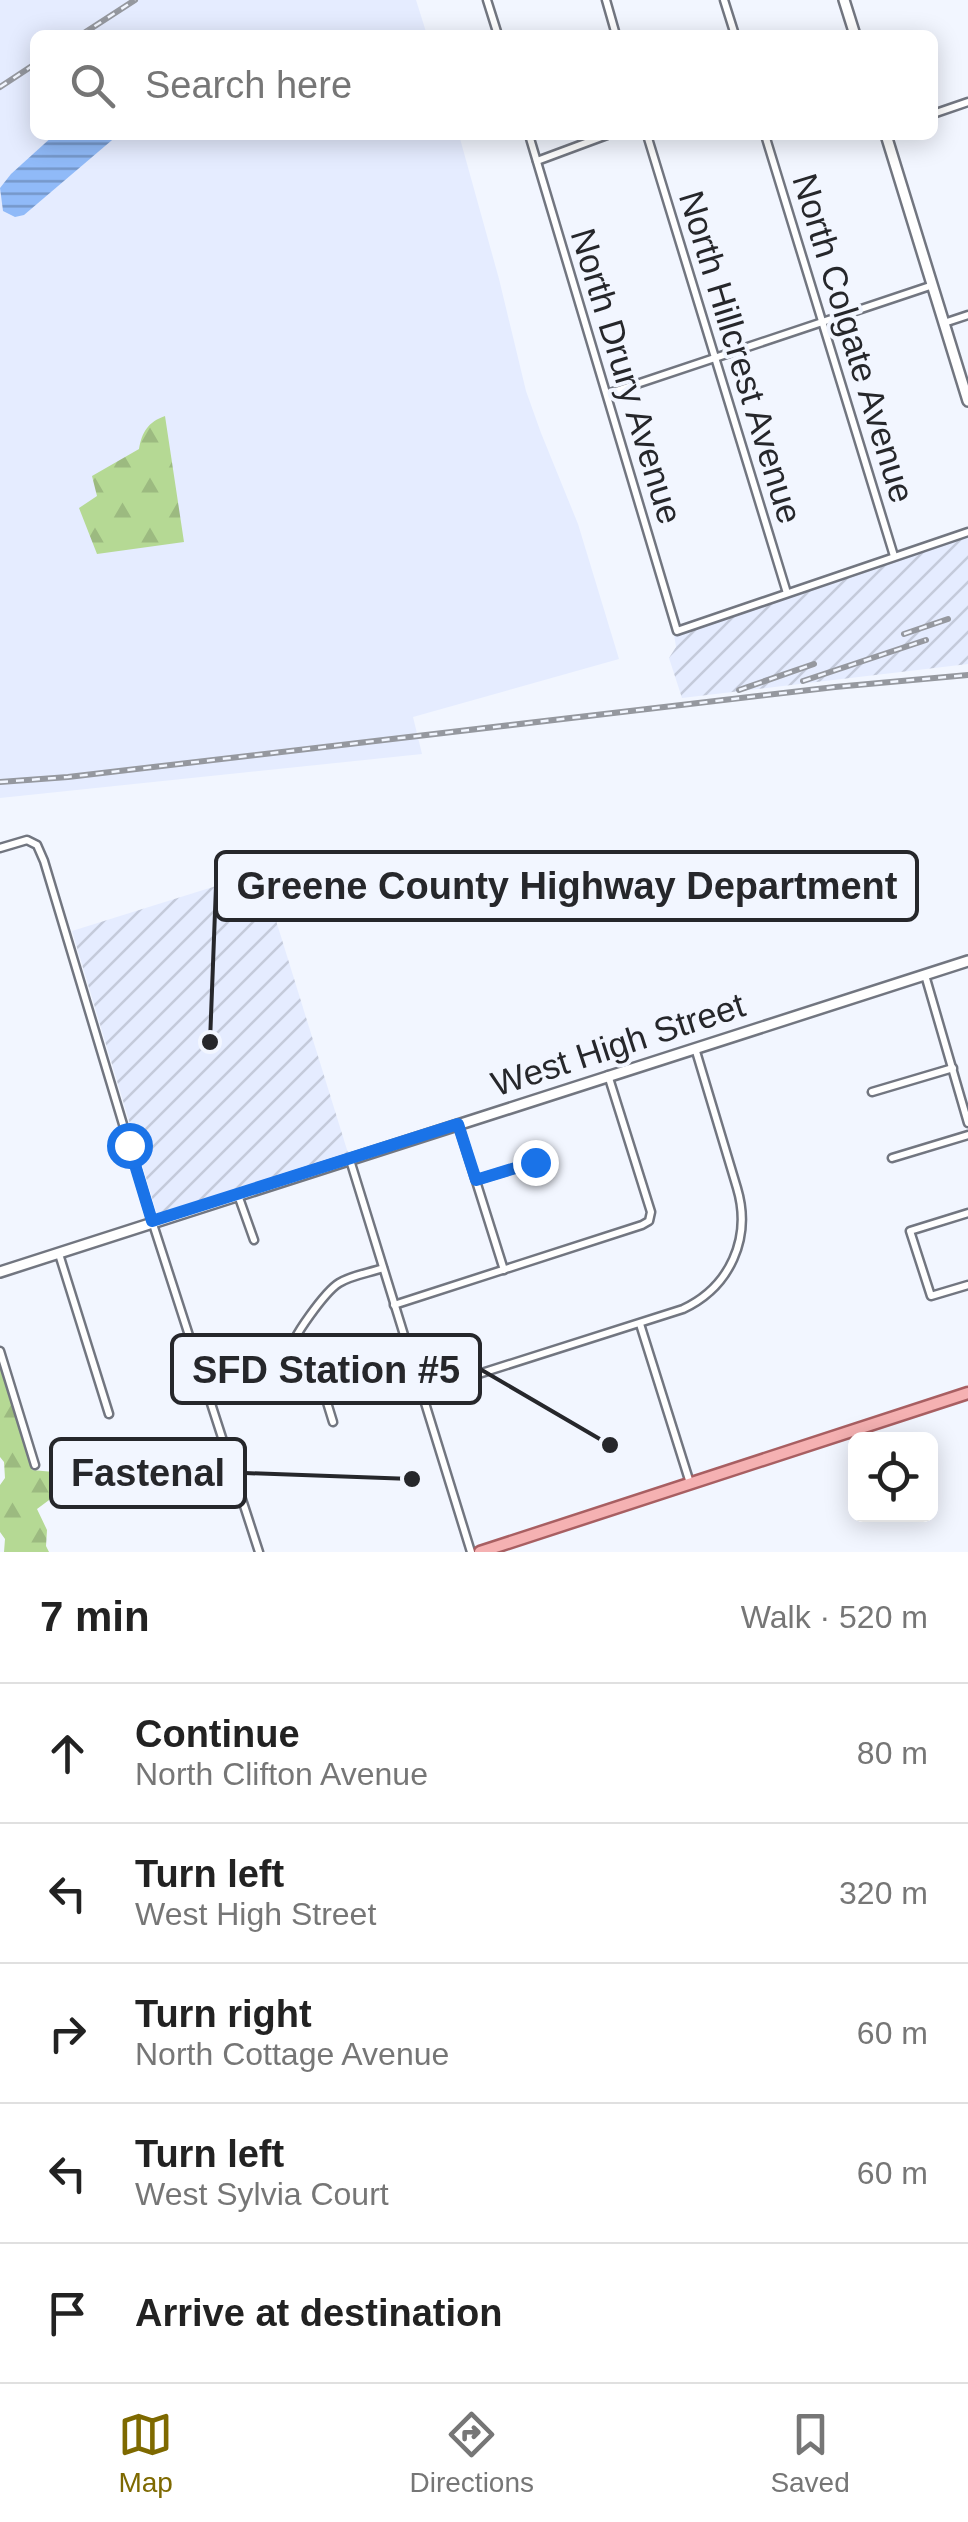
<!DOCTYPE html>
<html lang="en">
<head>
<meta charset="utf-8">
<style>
  :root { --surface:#fff; --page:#f2f2f2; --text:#222; --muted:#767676; --line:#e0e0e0; --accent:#7e6900 }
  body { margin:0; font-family:Arial,sans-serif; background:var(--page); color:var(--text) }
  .controls { position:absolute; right:30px; bottom:30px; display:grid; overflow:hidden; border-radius:15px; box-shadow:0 5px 25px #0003 }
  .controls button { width:90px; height:90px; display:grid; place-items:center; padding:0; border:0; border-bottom:2px solid var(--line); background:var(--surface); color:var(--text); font:50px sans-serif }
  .stop { position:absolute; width:30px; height:30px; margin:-22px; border:8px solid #1a73e8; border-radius:50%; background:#fff }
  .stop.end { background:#1a73e8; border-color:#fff; box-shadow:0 2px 10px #0008 }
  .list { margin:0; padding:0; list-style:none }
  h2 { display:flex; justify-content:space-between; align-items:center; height:130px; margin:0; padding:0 40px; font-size:42px }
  h2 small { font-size:32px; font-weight:400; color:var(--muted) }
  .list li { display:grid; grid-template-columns:65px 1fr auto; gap:30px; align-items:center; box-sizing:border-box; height:140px; padding:0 40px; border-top:2px solid var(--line) }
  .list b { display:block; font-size:38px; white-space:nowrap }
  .list p { margin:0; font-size:32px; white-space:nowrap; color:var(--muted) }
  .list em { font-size:32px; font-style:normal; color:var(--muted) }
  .icon { flex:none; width:55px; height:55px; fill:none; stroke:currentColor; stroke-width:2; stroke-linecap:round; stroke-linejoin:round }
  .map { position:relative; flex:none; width:968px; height:1552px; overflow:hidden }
  .search { position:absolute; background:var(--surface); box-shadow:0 5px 25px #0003; left:30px; right:30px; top:30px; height:110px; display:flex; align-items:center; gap:25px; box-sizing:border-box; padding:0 35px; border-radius:15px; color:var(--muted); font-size:38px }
  .sheet { height:830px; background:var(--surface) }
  nav { display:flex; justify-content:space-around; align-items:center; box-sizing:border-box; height:140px; border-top:2px solid var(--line); background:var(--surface); font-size:28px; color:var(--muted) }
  nav a { display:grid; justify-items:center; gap:5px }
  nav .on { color:var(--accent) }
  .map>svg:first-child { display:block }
</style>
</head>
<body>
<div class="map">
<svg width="968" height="1552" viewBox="0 0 968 1552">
  <defs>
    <pattern id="industrial-furrows" width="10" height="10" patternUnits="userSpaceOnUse" patternTransform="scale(2.5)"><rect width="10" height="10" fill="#e5ecff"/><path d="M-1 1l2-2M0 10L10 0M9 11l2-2" fill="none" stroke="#c4cadb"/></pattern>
    <pattern id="forest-firs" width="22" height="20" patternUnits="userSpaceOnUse" patternTransform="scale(2.5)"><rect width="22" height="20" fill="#b5d994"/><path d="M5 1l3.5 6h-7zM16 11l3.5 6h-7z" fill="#9cba80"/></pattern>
    <pattern id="water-rules" width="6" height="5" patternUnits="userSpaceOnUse" patternTransform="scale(2.5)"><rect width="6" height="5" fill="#90baf8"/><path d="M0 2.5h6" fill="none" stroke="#7597c9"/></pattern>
  </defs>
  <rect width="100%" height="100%" fill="#f2f6ff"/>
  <g fill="url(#industrial-furrows)">
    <path d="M 968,535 L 968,664 L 682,698 L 669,658 L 676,647 L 674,634 Z"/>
    <path d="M 261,872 L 348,1153 L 157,1214 L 72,931 Z"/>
  </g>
  <path fill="#e5ecff" d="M 0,0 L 416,0 L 427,35 L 35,35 L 35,135 L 459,135 L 499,279 L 526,391 L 541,433 L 578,524 L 619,659 L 413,717 L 422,754 L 0,798 Z"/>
  <g fill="url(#forest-firs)">
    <path d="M 165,416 L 184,542 L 97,554 L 79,508 L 97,496 L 92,476 L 139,449 C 142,432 148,422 165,416 Z"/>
    <path d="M 0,1365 L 32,1470 L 54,1472 L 106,1437 L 115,1451 L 37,1509 L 47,1530 L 46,1546 L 49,1552 L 4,1552 L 5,1539 L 0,1532 L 0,1485 L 5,1478 L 4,1462 L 0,1457 Z"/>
  </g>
  <path fill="url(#water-rules)" d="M 54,135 L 118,135 L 24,215 L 15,217 L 3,211 L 0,188 L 11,174 Z"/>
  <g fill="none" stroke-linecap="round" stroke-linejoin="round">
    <g stroke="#727680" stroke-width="11">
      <g id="street">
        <path d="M 487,0 L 498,35"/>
        <path d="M 606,0 L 616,35"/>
        <path d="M 724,0 L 735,35"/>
        <path d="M 933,114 L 968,102"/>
        <path d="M 529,135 L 677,631 L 968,532"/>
        <path d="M 647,135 L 787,593"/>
        <path d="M 765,135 L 894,556"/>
        <path d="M 537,161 L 607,135"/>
        <path d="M 944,323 L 968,315"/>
        <path d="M 607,394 L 933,285"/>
        <path d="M 0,848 L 27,840 L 37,845 L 44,861 L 152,1221 L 259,1552"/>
        <path d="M 925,975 L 968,1123"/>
        <path d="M 872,1092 L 953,1068"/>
        <path d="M 458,1124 L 504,1270"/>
        <path d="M 892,1158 L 968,1135"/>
        <path d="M 350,1160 L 471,1552"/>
        <path d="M 476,1180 L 535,1162"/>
        <path d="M 238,1195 L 254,1240"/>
        <path d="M 968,1213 L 910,1231 L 931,1296 L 968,1285"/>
        <path d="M 59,1254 L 109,1414"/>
        <path d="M 383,1268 C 369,1273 352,1275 339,1283 C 326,1291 290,1339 290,1353 C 291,1363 296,1374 300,1383 L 309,1387 L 411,1356"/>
        <path d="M 394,1305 L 642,1225 L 649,1221 L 651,1212 L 608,1075"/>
        <path d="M 640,1324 L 690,1483"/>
        <path d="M 0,1351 L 35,1465"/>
        <path d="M 321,1383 L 333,1422"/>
        <path d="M 422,1392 L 683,1309 C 730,1287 752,1238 737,1188 L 695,1048"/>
      </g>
    </g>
    <g stroke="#727680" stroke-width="14">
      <g id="secondary">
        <path d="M 844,0 L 855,35"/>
        <path d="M 886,135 L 968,401"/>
        <path d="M 0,1272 L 968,961"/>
      </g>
    </g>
    <g stroke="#a85f62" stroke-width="15">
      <path id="primary" d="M 480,1552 L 968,1393"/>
    </g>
    <use href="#street" stroke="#fff" stroke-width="6"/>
    <use href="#secondary" stroke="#fff" stroke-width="9"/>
    <use href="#primary" stroke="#f5b1b2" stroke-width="10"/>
    <g stroke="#95989f" stroke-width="6">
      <g id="rail">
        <path d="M 81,35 L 135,0"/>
        <path d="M 0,87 L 35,64"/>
        <path d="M 904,634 L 948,619"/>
        <path d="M 803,681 L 926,640"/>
        <path d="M 739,690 L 814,664"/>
        <path d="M 0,782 L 68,777 L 835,687 L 968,675"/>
      </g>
    </g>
    <use href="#rail" stroke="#f2f6ff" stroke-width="2.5" stroke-dasharray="8" stroke-linecap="butt"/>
  </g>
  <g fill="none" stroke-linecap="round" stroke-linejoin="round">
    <path stroke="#1a73e8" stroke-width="12" d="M 129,1145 L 152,1221 L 458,1124 L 476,1180 L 535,1162"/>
  </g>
  <g text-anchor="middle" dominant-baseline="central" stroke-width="8" stroke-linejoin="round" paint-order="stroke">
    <g font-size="35" fill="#26272b" stroke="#f2f6ff">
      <text transform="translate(854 338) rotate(73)">North Colgate Avenue</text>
      <text transform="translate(741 357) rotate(73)">North Hillcrest Avenue</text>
      <text transform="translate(627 376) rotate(73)">North Drury Avenue</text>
      <text transform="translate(618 1044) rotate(-18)">West High Street</text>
    </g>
  </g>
  <path fill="none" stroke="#26272b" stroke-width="4" d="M210 1042L216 886M610 1445L480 1369M412 1479L245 1473"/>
  <g fill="#26272b" stroke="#f2f6ff" stroke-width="4">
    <circle cx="210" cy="1042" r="10"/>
    <circle cx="610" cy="1445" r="10"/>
    <circle cx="412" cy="1479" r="10"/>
  </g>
  <g fill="#f2f6ff" stroke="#26272b" stroke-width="4">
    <rect x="216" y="852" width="701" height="68" rx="10"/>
    <rect x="172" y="1335" width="308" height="68" rx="10"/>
    <rect x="51" y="1439" width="194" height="68" rx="10"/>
  </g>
  <g font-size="38" text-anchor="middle" font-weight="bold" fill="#26272b">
    <text x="567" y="899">Greene County Highway Department</text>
    <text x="326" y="1383">SFD Station #5</text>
    <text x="148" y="1486">Fastenal</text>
  </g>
</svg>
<div class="controls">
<button><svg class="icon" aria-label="locate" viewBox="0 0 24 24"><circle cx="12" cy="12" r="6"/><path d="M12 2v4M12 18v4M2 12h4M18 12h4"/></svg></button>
</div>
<div class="stop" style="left:129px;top:1145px"></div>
<div class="stop end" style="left:535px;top:1162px"></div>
<div class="search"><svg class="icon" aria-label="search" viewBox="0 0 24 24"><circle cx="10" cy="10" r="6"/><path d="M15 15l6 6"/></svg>Search here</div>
</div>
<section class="sheet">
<h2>7 min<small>Walk · 520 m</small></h2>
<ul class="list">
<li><svg class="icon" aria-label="ahead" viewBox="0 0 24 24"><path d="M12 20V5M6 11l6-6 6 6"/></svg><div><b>Continue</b><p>North Clifton Avenue</p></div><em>80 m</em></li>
<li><svg class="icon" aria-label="left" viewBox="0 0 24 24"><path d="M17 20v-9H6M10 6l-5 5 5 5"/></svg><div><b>Turn left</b><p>West High Street</p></div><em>320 m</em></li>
<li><svg class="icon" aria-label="right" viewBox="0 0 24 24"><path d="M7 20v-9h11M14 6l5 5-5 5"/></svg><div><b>Turn right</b><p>North Cottage Avenue</p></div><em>60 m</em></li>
<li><svg class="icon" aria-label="left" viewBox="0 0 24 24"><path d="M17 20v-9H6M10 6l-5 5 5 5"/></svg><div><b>Turn left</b><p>West Sylvia Court</p></div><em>60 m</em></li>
<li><svg class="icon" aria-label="arrive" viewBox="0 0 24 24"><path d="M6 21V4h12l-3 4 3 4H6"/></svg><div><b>Arrive at destination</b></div></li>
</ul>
</section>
<nav>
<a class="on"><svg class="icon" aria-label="map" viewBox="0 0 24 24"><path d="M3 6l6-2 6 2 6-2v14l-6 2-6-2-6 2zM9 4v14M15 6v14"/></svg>Map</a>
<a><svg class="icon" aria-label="directions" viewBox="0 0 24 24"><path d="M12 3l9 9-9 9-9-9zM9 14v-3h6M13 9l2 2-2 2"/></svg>Directions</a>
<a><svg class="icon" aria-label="saved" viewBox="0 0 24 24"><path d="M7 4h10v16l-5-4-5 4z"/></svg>Saved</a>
</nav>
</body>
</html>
